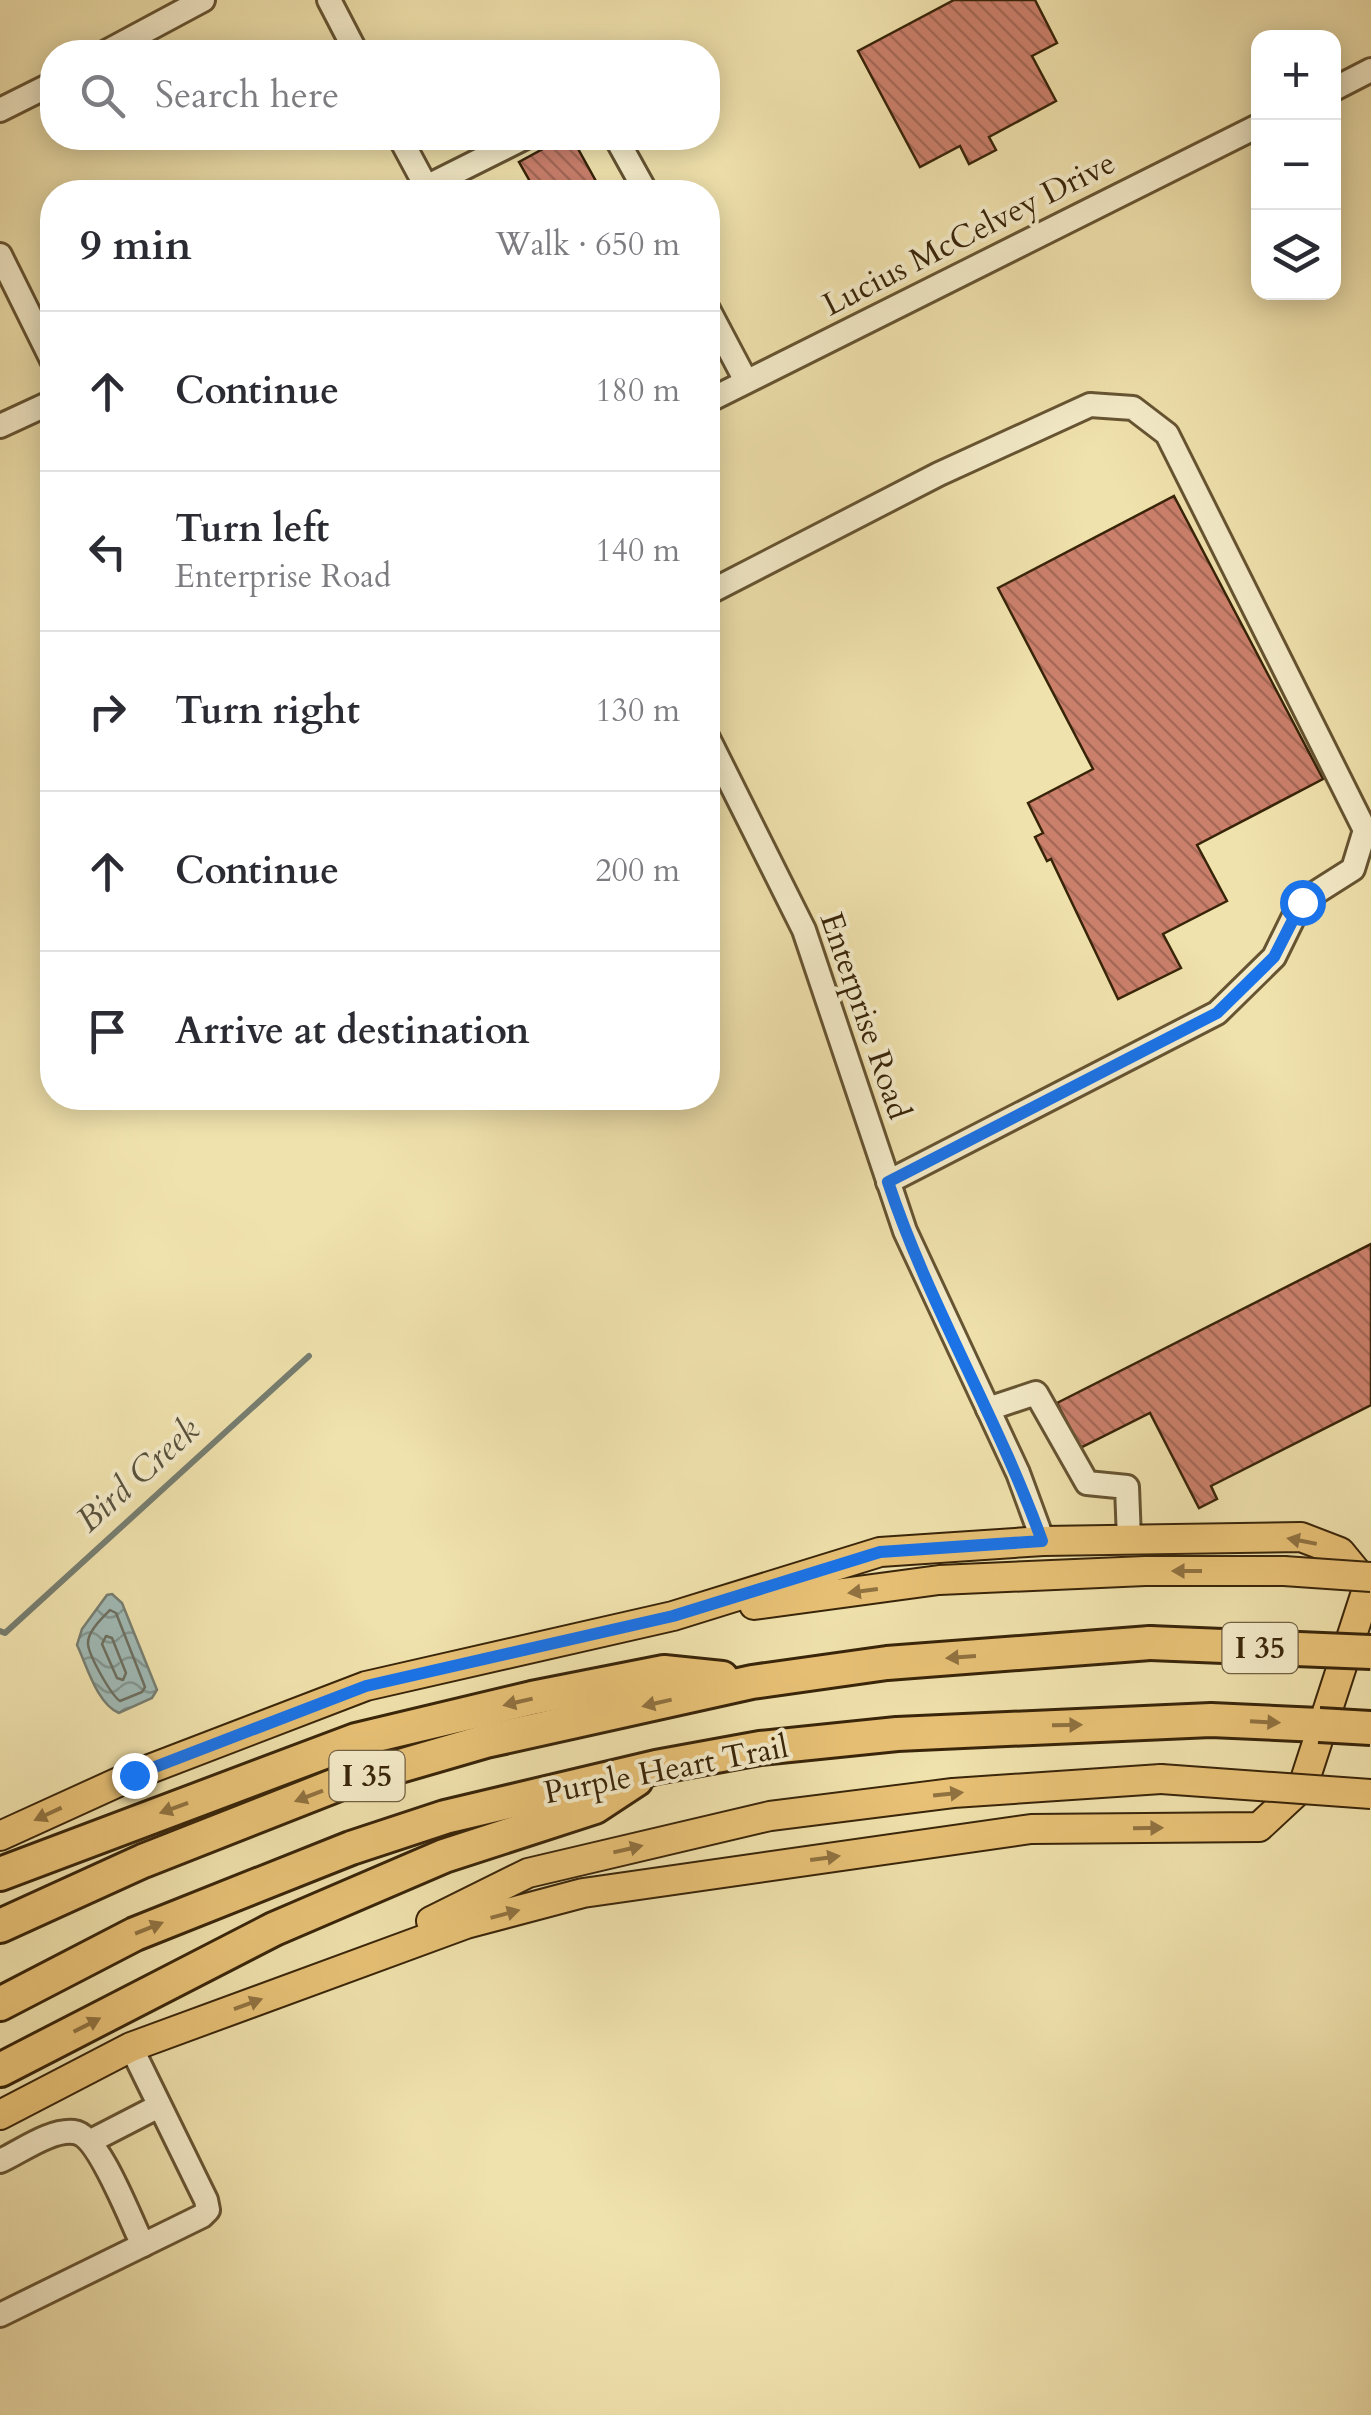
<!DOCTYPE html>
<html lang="en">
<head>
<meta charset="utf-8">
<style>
  :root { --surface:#fff; --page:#f7f7f7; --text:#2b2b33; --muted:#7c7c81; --line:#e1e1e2 }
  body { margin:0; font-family:Cardo,serif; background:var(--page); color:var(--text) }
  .controls { position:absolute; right:30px; top:30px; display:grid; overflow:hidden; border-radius:20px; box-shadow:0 5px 25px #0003 }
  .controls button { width:90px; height:90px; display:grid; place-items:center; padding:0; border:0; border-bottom:2px solid var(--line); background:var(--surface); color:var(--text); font:50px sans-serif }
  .stop { position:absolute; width:30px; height:30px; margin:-22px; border:8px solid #1a73e8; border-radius:50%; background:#fff }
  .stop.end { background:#1a73e8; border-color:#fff; box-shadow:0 2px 10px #0008 }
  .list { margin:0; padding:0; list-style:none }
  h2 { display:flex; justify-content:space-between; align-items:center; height:130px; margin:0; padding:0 40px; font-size:42px }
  h2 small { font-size:32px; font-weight:400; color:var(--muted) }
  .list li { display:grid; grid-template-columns:65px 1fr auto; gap:30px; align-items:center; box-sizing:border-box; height:160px; padding:0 40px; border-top:2px solid var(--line) }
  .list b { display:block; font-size:38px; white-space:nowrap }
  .list p { margin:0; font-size:32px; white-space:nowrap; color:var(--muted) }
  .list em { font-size:32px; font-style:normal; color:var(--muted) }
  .icon { flex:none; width:55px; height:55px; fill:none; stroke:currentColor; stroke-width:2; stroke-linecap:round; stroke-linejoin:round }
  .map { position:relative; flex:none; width:1371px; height:2415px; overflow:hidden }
  .search { position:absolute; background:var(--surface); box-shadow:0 5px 25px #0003; left:40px; top:40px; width:680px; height:110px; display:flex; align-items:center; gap:25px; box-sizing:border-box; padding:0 35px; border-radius:40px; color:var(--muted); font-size:38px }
  .panel { position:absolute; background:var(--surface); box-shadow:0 5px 25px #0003; left:40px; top:180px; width:680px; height:930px; border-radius:40px }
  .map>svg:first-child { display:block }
</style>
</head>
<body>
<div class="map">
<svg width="1371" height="2415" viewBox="0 0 1371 2415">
  <defs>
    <pattern id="water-waves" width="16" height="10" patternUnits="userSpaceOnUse" patternTransform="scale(2.5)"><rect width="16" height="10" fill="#a0bab6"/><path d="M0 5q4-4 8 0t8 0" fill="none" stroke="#839792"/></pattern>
    <pattern id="building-back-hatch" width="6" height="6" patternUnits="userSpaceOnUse" patternTransform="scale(2.5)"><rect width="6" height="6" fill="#cb806c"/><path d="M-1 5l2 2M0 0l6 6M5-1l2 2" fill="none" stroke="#a66957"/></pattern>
  </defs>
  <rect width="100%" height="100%" fill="#f0e2ad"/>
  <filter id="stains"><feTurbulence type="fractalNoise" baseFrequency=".002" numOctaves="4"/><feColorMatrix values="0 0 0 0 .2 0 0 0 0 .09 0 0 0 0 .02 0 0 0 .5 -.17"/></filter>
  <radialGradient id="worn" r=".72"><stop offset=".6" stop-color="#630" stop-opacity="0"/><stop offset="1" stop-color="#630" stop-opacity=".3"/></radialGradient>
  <path fill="url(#water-waves)" stroke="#767e71" stroke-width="2.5" d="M 112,1594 L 122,1603 L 157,1690 L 152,1698 L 119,1713 C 97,1704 87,1666 77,1645 L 82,1629 L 107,1595 Z"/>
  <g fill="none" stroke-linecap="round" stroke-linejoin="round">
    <g stroke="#6c6f60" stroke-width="2.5">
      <path d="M 110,1610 L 116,1613 L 145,1687 L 142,1692 L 120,1701 C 111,1695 89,1656 88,1644 C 87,1632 102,1618 110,1610 Z"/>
      <path d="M 106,1636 L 112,1638 L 126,1673 L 123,1680 L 117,1678 L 102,1644 Z"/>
    </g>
    <path stroke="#767e71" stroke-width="6" d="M 0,1631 L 5,1633 L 309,1356"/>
  </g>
  <g fill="url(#building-back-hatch)" stroke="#382409" stroke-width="2.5">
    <path d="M 954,0 L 1035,0 L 1057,43 L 1032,56 L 1056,101 L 989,137 L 996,150 L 969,164 L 960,146 L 920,167 L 858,51 Z"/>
    <path d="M 563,138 L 572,138 L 602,192 L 536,192 L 519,162 Z"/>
    <path d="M 1174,496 L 1323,779 L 1197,845 L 1227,901 L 1163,934 L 1181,968 L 1118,999 L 1051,859 L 1047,861 L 1035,837 L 1043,833 L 1028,803 L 1093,769 L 998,588 Z"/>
    <path d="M 1371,1244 L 1371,1405 L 1211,1486 L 1217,1499 L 1199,1508 L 1150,1413 L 1080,1448 L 1057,1403 Z"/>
  </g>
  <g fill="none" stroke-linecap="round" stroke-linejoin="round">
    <g stroke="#665432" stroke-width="28">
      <g id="minor">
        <path d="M 329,0 L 356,52"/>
        <path d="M 106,52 L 203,0"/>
        <path d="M 1334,89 L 1371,70"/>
        <path d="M 0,110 L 52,84"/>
        <path d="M 400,138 L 429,192"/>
        <path d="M 616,138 L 646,192"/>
        <path d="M 426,187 L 524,138"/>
        <path d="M 0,255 L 52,360"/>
        <path d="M 708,309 L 746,381"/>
        <path d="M 708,401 L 1258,126"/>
        <path d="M 0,426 L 52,402"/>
        <path d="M 708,593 L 939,474 L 1090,405 L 1133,408 L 1167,434 L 1365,830 L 1353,869 L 1301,902 L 1274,957 L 1217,1013 L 888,1182"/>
        <path d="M 708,738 L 804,930 L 905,1231 L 1018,1473 L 1043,1541"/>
        <path d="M 988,1409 L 1036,1393 L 1087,1483 L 1127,1487 L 1129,1539"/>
        <path d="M 91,2141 L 159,2106"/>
        <path d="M 0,2161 C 20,2152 51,2129 74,2132 C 99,2134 131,2222 143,2245"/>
        <path d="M 0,2315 L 202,2216 L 208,2210 L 206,2200 L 131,2047"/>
      </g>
    </g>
    <g stroke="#382409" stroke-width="32">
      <g id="major">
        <path d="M 754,1605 L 939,1580 L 1145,1571 L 1284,1571"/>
        <path d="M 0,1836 L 134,1775 L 366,1686 L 673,1616 L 880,1552 L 1043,1541 L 1301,1537 L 1340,1552 L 1368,1586 L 1303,1786 L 1259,1827 L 1031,1829 L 583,1893 L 466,1924 L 131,2047 L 0,2115"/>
        <path d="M 431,1921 L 528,1873 L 770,1816 L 953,1793 L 1161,1779"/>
      </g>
    </g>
    <g stroke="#382409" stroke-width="38">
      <g id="highway">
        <path d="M 0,1874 L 356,1740 L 532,1698 L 664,1672 L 722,1678"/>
        <path d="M 0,1926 L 143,1861 L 341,1783 L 486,1741 L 752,1682 L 887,1663 L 1150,1643"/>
        <path d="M 0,2004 L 135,1934 L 351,1848 L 445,1817 L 656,1767 L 760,1748 L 897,1734 L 1211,1720 L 1319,1725"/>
        <path d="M 0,2070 L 274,1929 L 444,1856 L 595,1807 L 636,1780"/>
      </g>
    </g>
    <use href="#minor" stroke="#f5ecca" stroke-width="22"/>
    <use href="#major" stroke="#e8c176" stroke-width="28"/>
    <use href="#highway" stroke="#e8c176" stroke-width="32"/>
    <g stroke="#382409" stroke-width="32" stroke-linecap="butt">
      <g id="major-bridge">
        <path d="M 1284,1571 L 1371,1577"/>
        <path d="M 1161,1779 L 1371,1794"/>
      </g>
    </g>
    <g stroke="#382409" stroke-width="38" stroke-linecap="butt">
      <g id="highway-bridge">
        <path d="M 1150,1643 L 1371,1652"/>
        <path d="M 1319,1725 L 1371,1728"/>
      </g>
    </g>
    <use href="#major-bridge" stroke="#e8c176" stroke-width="28"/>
    <use href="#highway-bridge" stroke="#e8c176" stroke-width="32"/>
  </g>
  <defs><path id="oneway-solid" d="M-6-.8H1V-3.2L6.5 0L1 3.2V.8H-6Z" transform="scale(2.5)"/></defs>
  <g fill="#907240">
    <use href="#oneway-solid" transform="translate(1302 1541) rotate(-169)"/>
    <use href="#oneway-solid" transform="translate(1187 1571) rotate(-180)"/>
    <use href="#oneway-solid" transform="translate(863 1591) rotate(172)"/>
    <use href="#oneway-solid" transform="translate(961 1657) rotate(176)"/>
    <use href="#oneway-solid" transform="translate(518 1702) rotate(167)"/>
    <use href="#oneway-solid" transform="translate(657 1703) rotate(167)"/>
    <use href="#oneway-solid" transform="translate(1265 1722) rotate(3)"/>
    <use href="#oneway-solid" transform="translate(1067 1725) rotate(-1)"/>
    <use href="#oneway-solid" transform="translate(948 1794) rotate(-6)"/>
    <use href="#oneway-solid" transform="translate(309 1796) rotate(159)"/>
    <use href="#oneway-solid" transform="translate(174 1808) rotate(160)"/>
    <use href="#oneway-solid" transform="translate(48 1814) rotate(155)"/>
    <use href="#oneway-solid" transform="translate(1148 1828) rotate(-1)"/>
    <use href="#oneway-solid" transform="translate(628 1849) rotate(-13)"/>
    <use href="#oneway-solid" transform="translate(825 1858) rotate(-8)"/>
    <use href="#oneway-solid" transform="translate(505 1914) rotate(-15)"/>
    <use href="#oneway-solid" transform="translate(149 1928) rotate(-22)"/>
    <use href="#oneway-solid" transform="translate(248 2004) rotate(-20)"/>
    <use href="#oneway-solid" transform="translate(87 2025) rotate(-27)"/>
  </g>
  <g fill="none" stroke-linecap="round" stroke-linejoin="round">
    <path stroke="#1a73e8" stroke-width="12" d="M 134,1775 L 366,1686 L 673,1616 L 880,1552 L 1042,1541 C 998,1418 929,1306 888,1182 L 1217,1013 L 1274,957 L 1302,902"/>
  </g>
  <g text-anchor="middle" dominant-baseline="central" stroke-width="8" stroke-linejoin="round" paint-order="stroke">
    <g fill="#f5ecca" stroke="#716043" stroke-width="2.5">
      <rect x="1222.5" y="1623" width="75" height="50" rx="8"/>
      <rect x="329.5" y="1751" width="75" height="50" rx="8"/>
    </g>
    <g font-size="30" font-weight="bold" fill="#382409">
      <text x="1260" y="1648">I 35</text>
      <text x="367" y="1776">I 35</text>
    </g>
    <g font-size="32" fill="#382409" stroke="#f5ecca">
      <text transform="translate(969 234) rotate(-27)">Lucius McCelvey Drive</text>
      <text transform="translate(865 1016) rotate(71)">Enterprise Road</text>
      <text transform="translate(666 1770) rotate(-11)">Purple Heart Trail</text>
    </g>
    <g font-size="35" font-style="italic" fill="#57513d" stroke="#f5ecca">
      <text transform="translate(138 1475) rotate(-42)">Bird Creek</text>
    </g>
  </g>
  <rect width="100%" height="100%" filter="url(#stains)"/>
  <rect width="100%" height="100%" fill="url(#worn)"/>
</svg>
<div class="controls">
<button>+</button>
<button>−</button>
<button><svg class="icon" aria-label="layers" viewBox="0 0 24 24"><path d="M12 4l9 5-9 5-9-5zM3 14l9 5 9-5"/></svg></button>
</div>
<div class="stop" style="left:1302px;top:902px"></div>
<div class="stop end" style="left:134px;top:1775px"></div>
<div class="search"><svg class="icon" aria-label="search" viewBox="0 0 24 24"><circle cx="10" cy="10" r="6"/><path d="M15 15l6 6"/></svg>Search here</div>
<section class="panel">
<h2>9 min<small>Walk · 650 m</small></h2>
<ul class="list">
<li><svg class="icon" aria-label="ahead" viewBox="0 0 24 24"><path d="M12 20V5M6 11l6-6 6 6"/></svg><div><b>Continue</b></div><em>180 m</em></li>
<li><svg class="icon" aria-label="left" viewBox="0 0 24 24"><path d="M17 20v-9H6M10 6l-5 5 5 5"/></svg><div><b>Turn left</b><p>Enterprise Road</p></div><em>140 m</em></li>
<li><svg class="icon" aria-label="right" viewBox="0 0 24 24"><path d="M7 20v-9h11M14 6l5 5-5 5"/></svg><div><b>Turn right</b></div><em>130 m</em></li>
<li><svg class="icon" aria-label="ahead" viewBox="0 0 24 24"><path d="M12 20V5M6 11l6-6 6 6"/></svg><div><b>Continue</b></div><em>200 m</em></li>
<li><svg class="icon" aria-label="arrive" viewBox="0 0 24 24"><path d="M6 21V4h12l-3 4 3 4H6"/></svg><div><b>Arrive at destination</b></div></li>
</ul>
</section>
</div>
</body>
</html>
